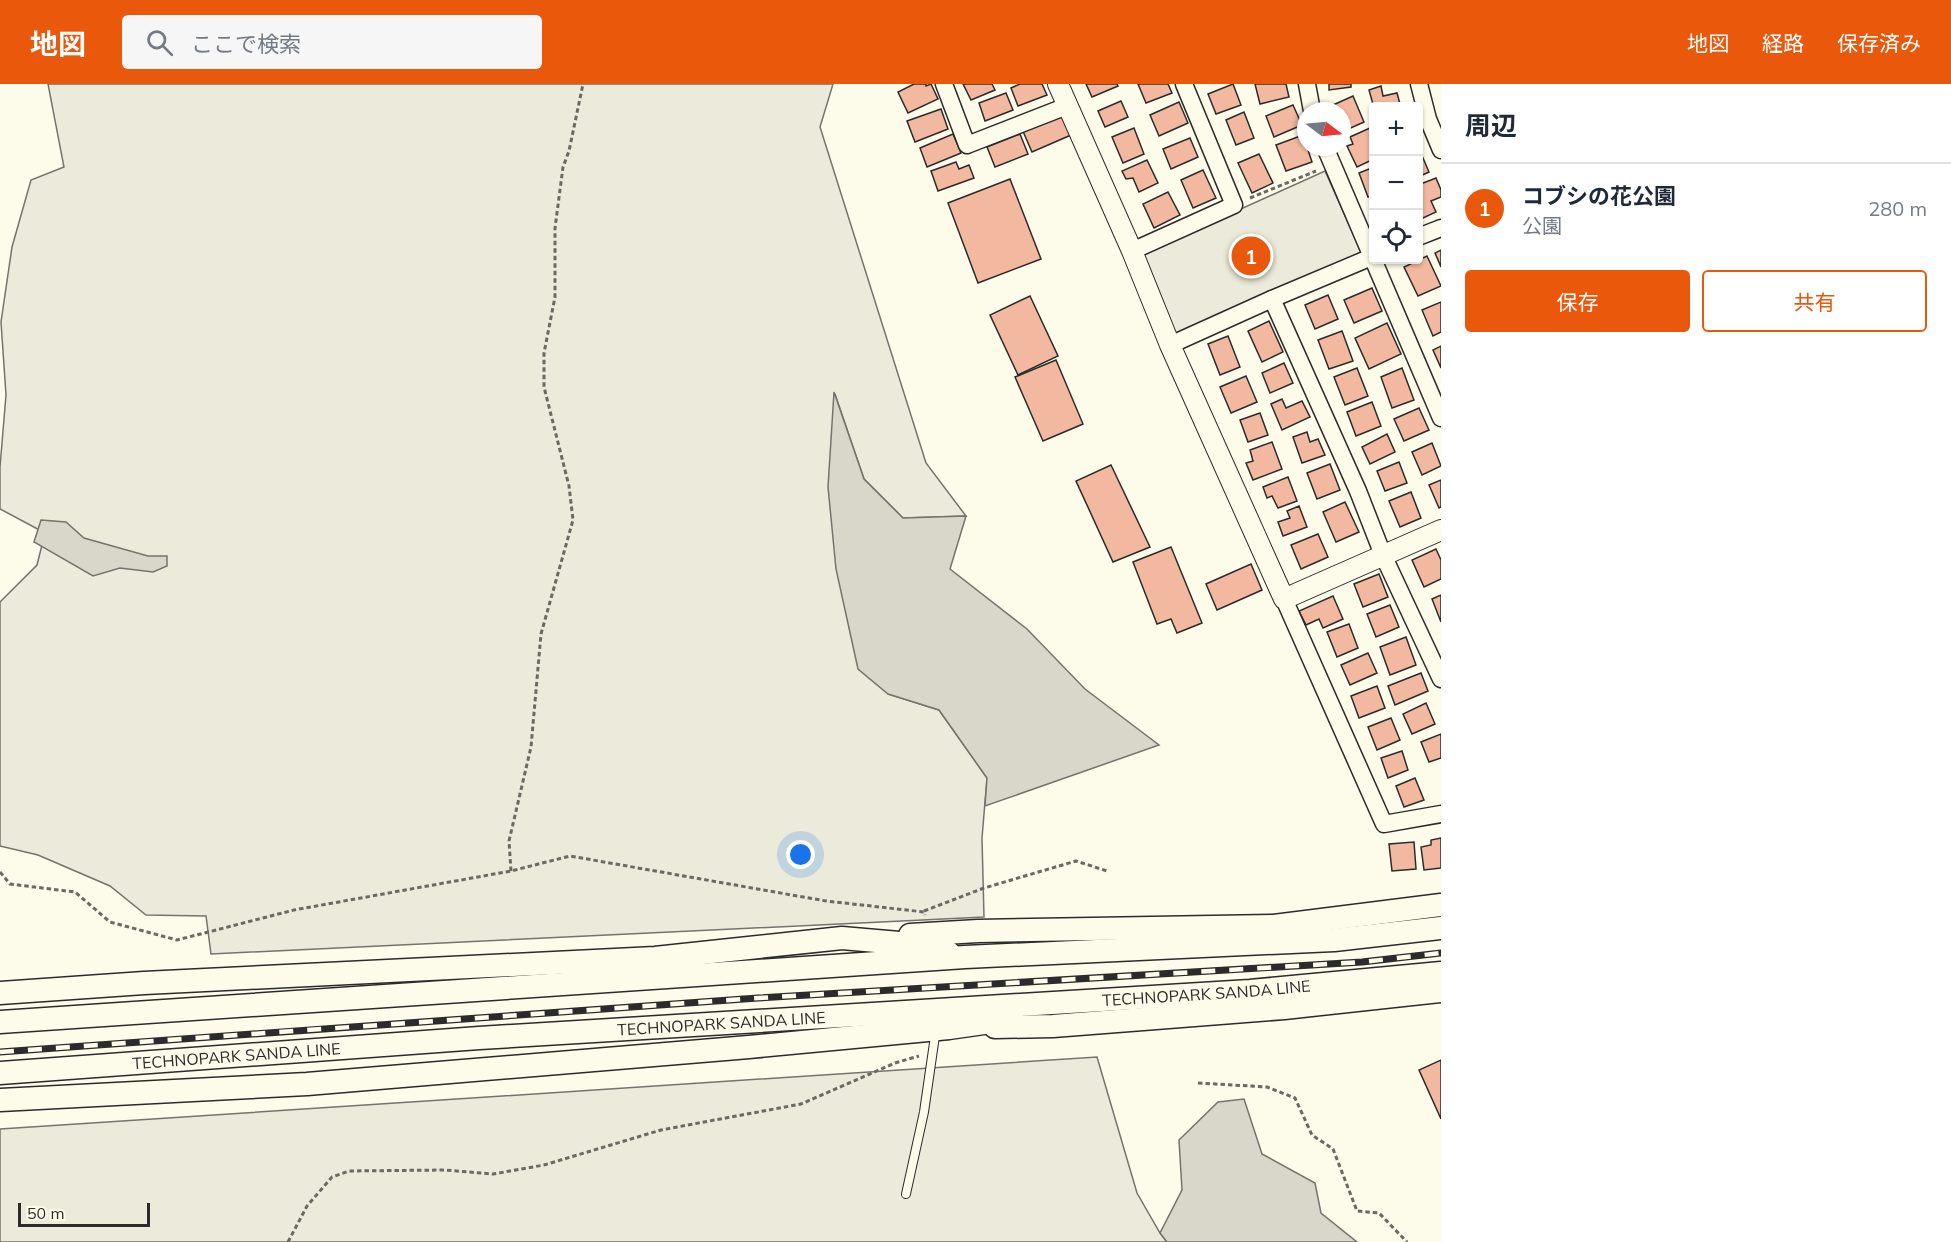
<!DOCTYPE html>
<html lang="ja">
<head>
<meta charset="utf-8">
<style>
  :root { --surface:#fff; --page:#f6f6f7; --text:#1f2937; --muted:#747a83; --line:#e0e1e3; --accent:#ea580c }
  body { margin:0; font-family:Mulish,"Noto Sans JP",sans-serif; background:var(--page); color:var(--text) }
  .controls { position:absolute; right:18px; top:18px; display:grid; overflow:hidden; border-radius:6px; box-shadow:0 2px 4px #0004 }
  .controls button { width:54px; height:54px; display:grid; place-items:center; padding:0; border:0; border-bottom:2px solid var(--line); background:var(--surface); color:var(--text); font:30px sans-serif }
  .compass { position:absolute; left:1297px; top:18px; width:54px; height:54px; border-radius:50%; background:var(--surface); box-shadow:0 2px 4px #0004; rotate:106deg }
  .scale { position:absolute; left:18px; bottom:15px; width:132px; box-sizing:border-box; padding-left:6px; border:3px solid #2b2b2b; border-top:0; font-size:16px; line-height:21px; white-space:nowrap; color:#2b2b2b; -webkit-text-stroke:4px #fdfbea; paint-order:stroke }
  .you { position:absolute; left:801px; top:771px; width:21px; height:21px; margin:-15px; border:4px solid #fff; border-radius:50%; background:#1a73e8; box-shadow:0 0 0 9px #1a73e833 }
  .badge { display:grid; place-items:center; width:39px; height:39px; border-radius:50%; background:var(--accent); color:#fff; font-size:20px; font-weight:700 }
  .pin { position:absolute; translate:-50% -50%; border:3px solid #fff; box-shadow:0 2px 6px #0006 }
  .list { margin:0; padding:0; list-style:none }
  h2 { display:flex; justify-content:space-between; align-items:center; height:78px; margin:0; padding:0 24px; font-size:26px }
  h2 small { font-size:20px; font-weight:400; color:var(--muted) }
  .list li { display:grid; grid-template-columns:39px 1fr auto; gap:18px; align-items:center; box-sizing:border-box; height:90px; padding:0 24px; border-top:2px solid var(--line) }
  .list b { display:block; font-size:22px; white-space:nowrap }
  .list p { margin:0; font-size:20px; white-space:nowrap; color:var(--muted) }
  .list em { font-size:20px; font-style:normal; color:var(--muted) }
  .actions { display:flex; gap:12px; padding:18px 24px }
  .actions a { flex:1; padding:14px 0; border:2px solid var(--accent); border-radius:6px; text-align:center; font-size:21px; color:var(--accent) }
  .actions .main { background:var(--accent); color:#fff }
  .icon { flex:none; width:33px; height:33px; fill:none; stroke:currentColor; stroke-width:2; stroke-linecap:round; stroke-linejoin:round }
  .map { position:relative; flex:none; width:1441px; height:1158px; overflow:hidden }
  header { display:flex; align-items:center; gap:36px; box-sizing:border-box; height:84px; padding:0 30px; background:var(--accent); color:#fff }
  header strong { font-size:28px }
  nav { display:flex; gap:33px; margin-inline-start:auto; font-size:21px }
  .search { width:420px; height:54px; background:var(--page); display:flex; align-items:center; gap:15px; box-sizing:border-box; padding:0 21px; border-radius:6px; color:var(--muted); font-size:22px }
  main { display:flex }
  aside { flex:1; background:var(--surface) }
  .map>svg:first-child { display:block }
</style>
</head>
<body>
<header>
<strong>地図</strong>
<div class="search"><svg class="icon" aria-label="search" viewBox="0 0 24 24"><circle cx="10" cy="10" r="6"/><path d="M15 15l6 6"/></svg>ここで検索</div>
<nav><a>地図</a><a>経路</a><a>保存済み</a></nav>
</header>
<main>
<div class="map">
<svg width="1441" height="1158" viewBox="0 0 1441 1158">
  <rect width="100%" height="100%" fill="#fdfbea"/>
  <g fill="#ecebdb" stroke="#74746e" stroke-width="1.5">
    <path d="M 48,0 L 833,0 L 820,43 L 926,379 L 966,432 L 903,434 L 864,395 L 835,310 L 888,610 L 939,626 L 987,694 L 982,754 L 984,833 L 211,870 L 206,832 L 146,831 L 110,802 L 38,771 L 0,762 L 0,518 L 37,481 L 45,449 L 0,425 L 0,383 L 6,311 L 1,238 L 12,163 L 31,96 L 64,83 Z"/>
    <path d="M 1325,87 L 1363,172 L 1178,256 L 1139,171 Z"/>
    <path d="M 1097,973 L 1137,1109 L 1160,1149 L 1167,1158 L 0,1158 L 0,1045 Z"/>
  </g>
  <g fill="#d8d7c9" stroke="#74746e" stroke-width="1.5">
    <path d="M 834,308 L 864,395 L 903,434 L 966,432 L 950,485 L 1027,545 L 1085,605 L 1159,661 L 985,722 L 987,694 L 939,626 L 888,610 L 858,585 L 836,485 L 828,403 Z"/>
    <path d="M 41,436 L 66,438 L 84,454 L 148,472 L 167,472 L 167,482 L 153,488 L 120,484 L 93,492 L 34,458 Z"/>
    <path d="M 1244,1015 L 1262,1070 L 1315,1099 L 1321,1129 L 1357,1158 L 1167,1158 L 1160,1149 L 1182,1106 L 1179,1056 L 1218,1018 Z"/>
  </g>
  <g fill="#f2b8a0" stroke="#2b2b2b" stroke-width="1.5">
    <path d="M 914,0 L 926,0 L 926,2 L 931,0 L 938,15 L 908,29 L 898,8 Z"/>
    <path d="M 963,0 L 992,0 L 995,6 L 971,16 Z"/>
    <path d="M 1020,0 L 1042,0 L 1047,11 L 1018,22 L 1011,4 Z"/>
    <path d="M 1086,0 L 1117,0 L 1118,2 L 1092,13 Z"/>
    <path d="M 1138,0 L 1168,0 L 1172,9 L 1146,19 Z"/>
    <path d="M 1233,0 L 1241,21 L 1216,30 L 1208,10 Z"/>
    <path d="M 1255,0 L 1286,0 L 1289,13 L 1260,20 Z"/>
    <path d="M 1329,0 L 1351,0 L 1351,3 L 1329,6 Z"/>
    <path d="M 1381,2 L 1383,12 L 1397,9 L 1400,20 L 1374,24 L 1369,6 Z"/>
    <path d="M 1006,9 L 1013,26 L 985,37 L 979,19 Z"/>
    <path d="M 1353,12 L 1364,38 L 1344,47 L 1342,27 L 1335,27 L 1333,21 Z"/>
    <path d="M 1121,17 L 1128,33 L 1105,43 L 1098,27 Z"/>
    <path d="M 1179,18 L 1188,39 L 1159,52 L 1150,31 Z"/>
    <path d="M 1293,21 L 1302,41 L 1274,53 L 1266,32 Z"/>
    <path d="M 941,25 L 948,45 L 915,58 L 907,37 Z"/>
    <path d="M 1062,28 L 1071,51 L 1032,68 L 1022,45 Z"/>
    <path d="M 1244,28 L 1254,54 L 1236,61 L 1226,36 Z"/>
    <path d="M 1134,44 L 1144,70 L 1123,79 L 1112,53 Z"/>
    <path d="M 1370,44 L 1374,51 L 1374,75 L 1357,83 L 1347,62 L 1353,60 L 1350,53 Z"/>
    <path d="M 953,50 L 961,69 L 927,83 L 920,64 Z"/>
    <path d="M 1020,50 L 1028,70 L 995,83 L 987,63 Z"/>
    <path d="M 1303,51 L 1312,78 L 1286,87 L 1276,61 Z"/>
    <path d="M 1190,54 L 1198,73 L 1171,85 L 1163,65 Z"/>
    <path d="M 1420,67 L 1429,88 L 1418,93 L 1418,68 Z"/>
    <path d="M 1259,70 L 1273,99 L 1252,109 L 1238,79 Z"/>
    <path d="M 1147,76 L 1158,99 L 1139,108 L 1133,94 L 1126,95 L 1122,87 Z"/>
    <path d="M 956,78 L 959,85 L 969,81 L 974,94 L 938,107 L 931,87 Z"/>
    <path d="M 1374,83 L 1374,111 L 1368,113 L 1359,89 Z"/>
    <path d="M 1203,86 L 1216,114 L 1193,124 L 1181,96 Z"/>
    <path d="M 1436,94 L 1441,106 L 1441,113 L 1431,117 L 1436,128 L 1421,135 L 1418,129 L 1418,101 Z"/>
    <path d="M 1010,95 L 1041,175 L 978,199 L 948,119 Z"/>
    <path d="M 1168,108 L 1180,131 L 1154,144 L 1143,120 Z"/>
    <path d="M 1441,166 L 1441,183 L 1435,169 Z"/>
    <path d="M 1427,172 L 1441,202 L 1418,212 L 1404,183 Z"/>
    <path d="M 1372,204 L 1382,227 L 1354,239 L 1344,216 Z"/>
    <path d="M 1328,211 L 1338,235 L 1315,245 L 1305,221 Z"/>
    <path d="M 1030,212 L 1058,272 L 1018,291 L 990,231 Z"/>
    <path d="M 1441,218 L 1441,248 L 1433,252 L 1422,226 Z"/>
    <path d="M 1269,237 L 1283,268 L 1262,278 L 1248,247 Z"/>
    <path d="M 1387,239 L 1401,270 L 1369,285 L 1355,254 Z"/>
    <path d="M 1342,247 L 1353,277 L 1329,285 L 1318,256 Z"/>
    <path d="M 1228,252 L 1240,283 L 1220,291 L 1208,260 Z"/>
    <path d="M 1441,262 L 1441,284 L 1433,266 Z"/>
    <path d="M 1056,276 L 1083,340 L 1043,357 L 1015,293 Z"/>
    <path d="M 1284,279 L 1293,299 L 1270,309 L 1262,289 Z"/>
    <path d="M 1357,284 L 1368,312 L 1345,321 L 1334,293 Z"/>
    <path d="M 1402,284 L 1414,316 L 1392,324 L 1381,293 Z"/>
    <path d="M 1246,292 L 1257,318 L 1231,329 L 1220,303 Z"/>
    <path d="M 1282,315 L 1286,324 L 1302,317 L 1310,333 L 1282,346 L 1271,320 Z"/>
    <path d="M 1372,318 L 1381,342 L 1356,352 L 1347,328 Z"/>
    <path d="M 1419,324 L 1429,346 L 1404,357 L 1394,335 Z"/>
    <path d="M 1260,329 L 1268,351 L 1248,358 L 1240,336 Z"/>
    <path d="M 1307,348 L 1310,358 L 1318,355 L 1325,371 L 1302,379 L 1293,353 Z"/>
    <path d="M 1387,350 L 1395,368 L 1370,380 L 1362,363 Z"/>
    <path d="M 1272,358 L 1282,385 L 1253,396 L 1246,379 L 1253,377 L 1250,366 Z"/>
    <path d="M 1432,359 L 1441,382 L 1422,391 L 1412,368 Z"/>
    <path d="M 1399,378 L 1407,399 L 1385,407 L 1377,387 Z"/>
    <path d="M 1330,380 L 1340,406 L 1317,415 L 1307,389 Z"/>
    <path d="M 1111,381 L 1150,463 L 1113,478 L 1076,397 Z"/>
    <path d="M 1288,393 L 1297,417 L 1278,424 L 1272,412 L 1267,414 L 1263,403 Z"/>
    <path d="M 1441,396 L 1441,423 L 1439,424 L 1429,401 Z"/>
    <path d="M 1411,408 L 1421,434 L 1400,443 L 1389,417 Z"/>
    <path d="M 1345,418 L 1359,448 L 1336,458 L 1323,428 Z"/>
    <path d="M 1299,422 L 1307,443 L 1283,452 L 1278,438 L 1290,434 L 1287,427 Z"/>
    <path d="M 1318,450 L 1328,473 L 1301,485 L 1291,461 Z"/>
    <path d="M 1171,463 L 1202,539 L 1177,549 L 1171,535 L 1157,540 L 1133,478 Z"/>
    <path d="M 1436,465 L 1441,476 L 1441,495 L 1424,503 L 1412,476 Z"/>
    <path d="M 1251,480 L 1262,506 L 1217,526 L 1206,500 Z"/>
    <path d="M 1379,490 L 1388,513 L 1363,523 L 1354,500 Z"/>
    <path d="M 1441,511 L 1441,538 L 1432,515 Z"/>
    <path d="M 1333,512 L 1343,535 L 1323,544 L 1319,535 L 1306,541 L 1299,527 Z"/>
    <path d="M 1390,521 L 1399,543 L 1376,553 L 1367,530 Z"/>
    <path d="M 1349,540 L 1358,564 L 1337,573 L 1327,548 Z"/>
    <path d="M 1406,553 L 1416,581 L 1390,591 L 1380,563 Z"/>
    <path d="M 1368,569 L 1377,589 L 1350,601 L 1341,581 Z"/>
    <path d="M 1421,589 L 1428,607 L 1395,621 L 1388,602 Z"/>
    <path d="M 1377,602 L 1385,624 L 1359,634 L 1351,612 Z"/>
    <path d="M 1426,619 L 1435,640 L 1412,650 L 1403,630 Z"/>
    <path d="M 1391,634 L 1400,656 L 1377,666 L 1368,643 Z"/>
    <path d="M 1441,650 L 1441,674 L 1429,678 L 1421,658 Z"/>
    <path d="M 1402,667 L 1408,686 L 1388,694 L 1381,674 Z"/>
    <path d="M 1415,694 L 1424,716 L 1404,723 L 1396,702 Z"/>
    <path d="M 1441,754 L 1441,784 L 1424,786 L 1421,763 L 1431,761 L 1431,756 Z"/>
    <path d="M 1414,758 L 1416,785 L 1392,787 L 1389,760 Z"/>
    <path d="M 1441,976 L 1441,1035 L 1419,986 Z"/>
  </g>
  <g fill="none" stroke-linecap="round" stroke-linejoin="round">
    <g stroke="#2b2b2b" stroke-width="10">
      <path id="service" d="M 906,1110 L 924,1028 L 936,945"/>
    </g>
    <g stroke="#2b2b2b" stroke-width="19">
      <g id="minor">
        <path d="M 944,0 L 967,61 L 1067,22"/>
        <path d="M 1307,0 L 1312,27"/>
        <path d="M 1419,0 L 1428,35 L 1441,66"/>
        <path d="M 1325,63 L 1441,334"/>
        <path d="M 1418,153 L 1441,144"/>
        <path d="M 1132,167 L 1234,121 L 1184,0"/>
        <path d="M 1272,215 L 1358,407 L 1383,471 L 1441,595"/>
        <path d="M 1170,261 L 1272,215 L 1374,172"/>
        <path d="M 1284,515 L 1384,740 L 1441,730"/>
      </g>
    </g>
    <g stroke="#2b2b2b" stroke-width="22">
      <path id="tertiary" d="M 1058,0 L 1132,167 L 1170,261 L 1284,515 L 1441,446"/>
    </g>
    <g stroke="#2b2b2b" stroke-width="25">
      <g id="secondary">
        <path d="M 910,851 L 978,847 L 1274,842 L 1441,821"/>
        <path d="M 0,909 L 144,899 L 655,874 L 842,854 L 922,861 L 949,869"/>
        <path d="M 0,938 L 965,873 L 1334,856 L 1441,844"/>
        <path d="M 995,943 L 1053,942 L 1284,924 L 1441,907"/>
        <path id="s1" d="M 0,989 L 479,954 L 1250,907 L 1441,889"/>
        <path d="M 0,1016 L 307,1000 L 749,963 L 949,944 L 1012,935"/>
      </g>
    </g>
    <g stroke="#6a6964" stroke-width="3" stroke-dasharray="4.5 3" stroke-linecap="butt">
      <path d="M 1250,114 L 1316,87"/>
      <path d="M 511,787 L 509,757 L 531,663 L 541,550 L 573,436 L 569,402 L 544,303 L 544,269 L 555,213 L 555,144 L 563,83 L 569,67 L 583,0"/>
      <path d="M 0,788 L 10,800 L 75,808 L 110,838 L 177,856 L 294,826 L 511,787 L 570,772 L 826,817 L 924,828 L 925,831"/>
      <path d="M 924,827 L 984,804 L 1076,777 L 1107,787"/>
      <path d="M 1198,999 L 1267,1003 L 1295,1014 L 1312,1051 L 1333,1065 L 1357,1127 L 1379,1129 L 1407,1158"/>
      <path d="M 288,1158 L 307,1122 L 332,1093 L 349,1087 L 445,1086 L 493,1090 L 544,1081 L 661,1046 L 801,1020 L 895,979 L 919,972"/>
    </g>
    <use href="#service" stroke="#fdfbea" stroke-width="8"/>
    <use href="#minor" stroke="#fdfbea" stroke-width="16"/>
    <use href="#tertiary" stroke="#fdfbea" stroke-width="20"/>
    <use href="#secondary" stroke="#fdfbea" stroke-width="22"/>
    <g stroke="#2b2b2b" stroke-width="7">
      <path id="rail" d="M 0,968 L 758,914 L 1362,878 L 1441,869"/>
    </g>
    <use href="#rail" stroke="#fdfbea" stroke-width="4.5" stroke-dasharray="14" stroke-linecap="butt"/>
  </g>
  <g text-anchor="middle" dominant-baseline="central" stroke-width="4.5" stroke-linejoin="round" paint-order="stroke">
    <g font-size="16" fill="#2b2b2b" stroke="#fdfbea">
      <text stroke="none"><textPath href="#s1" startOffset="1209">TECHNOPARK SANDA LINE</textPath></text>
      <text stroke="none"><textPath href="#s1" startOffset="723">TECHNOPARK SANDA LINE</textPath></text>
      <text stroke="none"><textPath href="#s1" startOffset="237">TECHNOPARK SANDA LINE</textPath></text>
    </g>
  </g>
</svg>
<div class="controls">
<button>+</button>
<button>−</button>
<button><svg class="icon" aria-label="locate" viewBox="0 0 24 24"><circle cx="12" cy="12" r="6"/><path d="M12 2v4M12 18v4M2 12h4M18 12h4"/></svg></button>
</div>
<svg class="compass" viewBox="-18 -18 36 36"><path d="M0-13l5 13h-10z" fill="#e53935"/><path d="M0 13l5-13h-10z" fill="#747a83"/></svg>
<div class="scale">50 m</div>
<div class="you"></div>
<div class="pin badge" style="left:1251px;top:172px">1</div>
</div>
<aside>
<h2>周辺<small></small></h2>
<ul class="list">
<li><span class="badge">1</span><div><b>コブシの花公園</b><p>公園</p></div><em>280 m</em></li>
</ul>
<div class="actions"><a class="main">保存</a><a>共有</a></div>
</aside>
</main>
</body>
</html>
